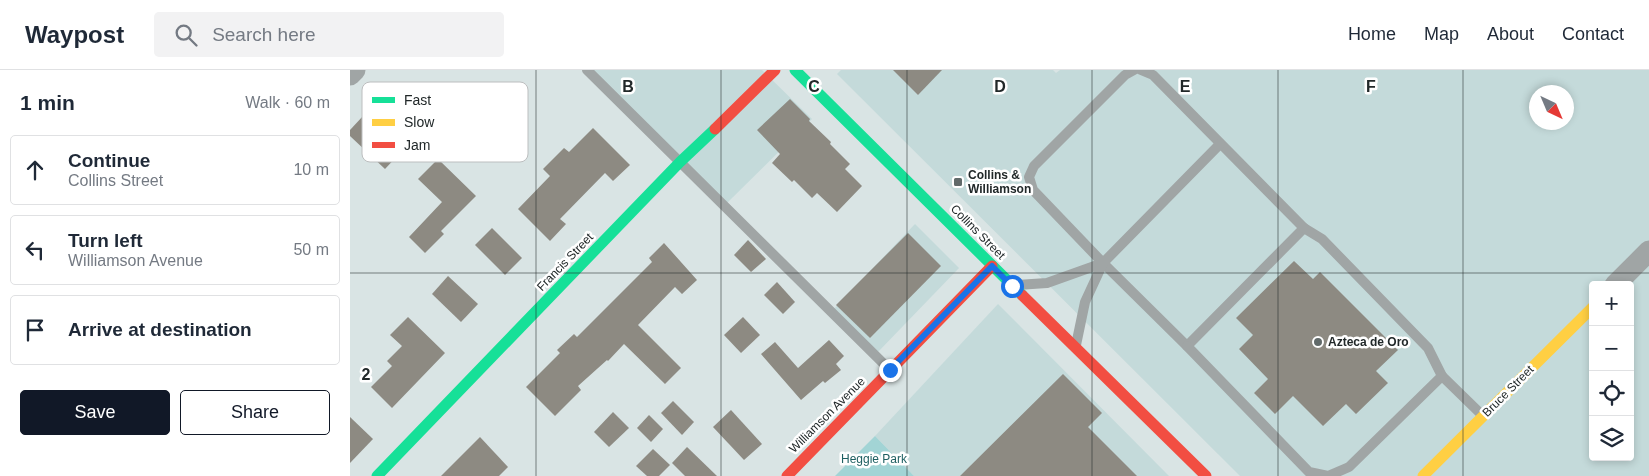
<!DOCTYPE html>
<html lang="en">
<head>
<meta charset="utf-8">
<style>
  :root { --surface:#fff; --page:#f2f2f3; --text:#1f2937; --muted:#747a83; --line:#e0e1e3; --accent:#111827 }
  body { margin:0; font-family:Arial,sans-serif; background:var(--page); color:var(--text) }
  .controls { position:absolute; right:15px; bottom:15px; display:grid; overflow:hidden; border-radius:5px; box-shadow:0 2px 8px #0003 }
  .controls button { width:45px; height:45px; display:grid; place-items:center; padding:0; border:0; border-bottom:1px solid var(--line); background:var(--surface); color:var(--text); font:25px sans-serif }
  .compass { position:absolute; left:1179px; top:15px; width:45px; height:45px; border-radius:50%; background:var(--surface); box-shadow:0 2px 8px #0003; rotate:136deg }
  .stop { position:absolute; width:15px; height:15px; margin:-11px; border:4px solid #1a73e8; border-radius:50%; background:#fff }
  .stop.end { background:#1a73e8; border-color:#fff; box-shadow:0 1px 5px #0008 }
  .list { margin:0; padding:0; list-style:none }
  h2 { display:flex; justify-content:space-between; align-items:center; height:65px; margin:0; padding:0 20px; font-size:21px }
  h2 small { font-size:16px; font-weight:400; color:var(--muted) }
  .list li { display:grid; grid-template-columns:32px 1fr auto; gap:15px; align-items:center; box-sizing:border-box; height:70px; margin:0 10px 10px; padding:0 10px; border:1px solid var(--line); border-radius:5px }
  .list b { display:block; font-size:19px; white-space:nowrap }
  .list p { margin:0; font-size:16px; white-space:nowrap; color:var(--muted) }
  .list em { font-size:16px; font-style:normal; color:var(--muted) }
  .actions { display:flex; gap:10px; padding:15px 20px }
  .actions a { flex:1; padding:11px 0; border:1px solid var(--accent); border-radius:5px; text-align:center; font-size:18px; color:var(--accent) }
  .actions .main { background:var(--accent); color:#fff }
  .icon { flex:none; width:28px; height:28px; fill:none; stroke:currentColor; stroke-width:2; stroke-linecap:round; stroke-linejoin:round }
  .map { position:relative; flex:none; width:1299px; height:406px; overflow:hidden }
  header { display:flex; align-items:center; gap:30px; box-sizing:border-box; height:70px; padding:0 25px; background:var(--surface); border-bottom:1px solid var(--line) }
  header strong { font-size:24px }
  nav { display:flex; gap:28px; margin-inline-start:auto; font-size:18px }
  .search { width:350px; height:45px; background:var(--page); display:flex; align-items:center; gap:12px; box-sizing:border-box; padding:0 18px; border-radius:5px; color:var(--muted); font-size:19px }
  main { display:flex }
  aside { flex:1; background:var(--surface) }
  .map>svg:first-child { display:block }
</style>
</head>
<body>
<header>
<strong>Waypost</strong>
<div class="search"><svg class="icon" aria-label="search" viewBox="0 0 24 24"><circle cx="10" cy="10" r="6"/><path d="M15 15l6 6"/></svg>Search here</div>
<nav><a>Home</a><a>Map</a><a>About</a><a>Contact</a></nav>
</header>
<main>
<aside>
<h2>1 min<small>Walk · 60 m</small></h2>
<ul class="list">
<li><svg class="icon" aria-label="ahead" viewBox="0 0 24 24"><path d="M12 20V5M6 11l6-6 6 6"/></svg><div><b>Continue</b><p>Collins Street</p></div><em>10 m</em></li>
<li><svg class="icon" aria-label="left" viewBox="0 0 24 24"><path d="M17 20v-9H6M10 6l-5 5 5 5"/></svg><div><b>Turn left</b><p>Williamson Avenue</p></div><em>50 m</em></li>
<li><svg class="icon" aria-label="arrive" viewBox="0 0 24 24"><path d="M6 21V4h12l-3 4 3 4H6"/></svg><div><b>Arrive at destination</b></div></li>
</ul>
<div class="actions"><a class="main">Save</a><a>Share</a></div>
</aside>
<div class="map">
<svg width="1299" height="406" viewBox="0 0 1299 406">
  <rect width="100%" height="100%" fill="#d9e4e4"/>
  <g fill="#c4dada" fill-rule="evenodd">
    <path d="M 243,0 L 412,0 L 462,49 L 375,135 Z"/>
    <path d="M 491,0 L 703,0 L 706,3 L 710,0 L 1299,0 L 1299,406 L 890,406 L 487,4 ZM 1186,22 L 1216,22 L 1216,52 L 1186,52 ZM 1243,215 L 1280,215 L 1280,387 L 1243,387 Z"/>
    <path d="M 565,154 L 609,198 L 526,284 L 482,241 Z"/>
    <path d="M 648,234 L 819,406 L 564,406 L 525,366 Z"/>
  </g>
  <path fill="#a2d4d5" d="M 525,366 L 564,406 L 485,406 Z"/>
  <g fill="#8d8a82">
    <path d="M 543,0 L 592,0 L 568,25 Z"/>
    <path d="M 440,29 L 460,49 L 459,51 L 481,72 L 480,74 L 500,94 L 495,99 L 512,116 L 487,142 L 467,123 L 462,128 L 444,110 L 442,112 L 422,93 L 430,84 L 407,60 Z"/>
    <path d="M 13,46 L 51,82 L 35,99 L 0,66 L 0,60 Z"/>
    <path d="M 243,58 L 280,95 L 263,111 L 255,103 L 210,149 L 216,154 L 200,171 L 168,139 L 200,106 L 193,99 L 214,78 L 219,82 Z"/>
    <path d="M 88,89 L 126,126 L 91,161 L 94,164 L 75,183 L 59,167 L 92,132 L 68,109 Z"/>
    <path d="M 142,158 L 172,188 L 155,205 L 125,175 Z"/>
    <path d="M 558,163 L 591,196 L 520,268 L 486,235 Z"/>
    <path d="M 398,170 L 416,189 L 401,202 L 384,185 Z"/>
    <path d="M 314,173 L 347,210 L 332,224 L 325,217 L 288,255 L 331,298 L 315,314 L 274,274 L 258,291 L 257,290 L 228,316 L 231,320 L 205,346 L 176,317 L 210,283 L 207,280 L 224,264 L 227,267 L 302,192 L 299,188 Z"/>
    <path d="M 944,191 L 963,209 L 970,202 L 1048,280 L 1026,301 L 1038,313 L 1006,344 L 996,334 L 973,356 L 943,326 L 925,344 L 904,323 L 918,309 L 889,279 L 903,265 L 886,248 Z"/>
    <path d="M 98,206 L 128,234 L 111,252 L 82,224 Z"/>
    <path d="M 427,212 L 445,232 L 433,244 L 414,225 Z"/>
    <path d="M 58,247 L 95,283 L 42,338 L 21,317 L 42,296 L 37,291 L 52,276 L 40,265 Z"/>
    <path d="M 393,247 L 410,265 L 391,283 L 374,265 Z"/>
    <path d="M 479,270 L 494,286 L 486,294 L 491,300 L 475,313 L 473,311 L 451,330 L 411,284 L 425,272 L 448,298 Z"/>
    <path d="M 713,304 L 752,343 L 738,357 L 787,406 L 610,406 Z"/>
    <path d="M 323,331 L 344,352 L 332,365 L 311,343 Z"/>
    <path d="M 381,340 L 412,374 L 394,390 L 363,357 Z"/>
    <path d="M 263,342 L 279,358 L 259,377 L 244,362 Z"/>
    <path d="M 299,345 L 313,359 L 301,372 L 287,358 Z"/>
    <path d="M 0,347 L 23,369 L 0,393 Z"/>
    <path d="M 130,367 L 158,397 L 149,406 L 91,406 Z"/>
    <path d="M 337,377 L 367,406 L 335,406 L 322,393 Z"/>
    <path d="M 303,379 L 320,395 L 309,406 L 297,406 L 286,396 Z"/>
  </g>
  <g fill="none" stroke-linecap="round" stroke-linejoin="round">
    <g stroke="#a0a5a5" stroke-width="10">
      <path d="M 237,0 L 540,300"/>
      <path d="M 784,0 L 775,5 L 684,96 L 679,107 L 683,120 L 753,193 L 837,276 L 954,158 L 803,5 L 791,0"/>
      <path d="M 954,158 L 972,169 L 1078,278 L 1092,306"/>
      <path d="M 667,215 L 697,213 L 753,193"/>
      <path d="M 726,275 L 735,232 L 753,193 L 870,74"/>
      <path d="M 837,276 L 959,402 L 978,406 L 999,397 L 1092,306 L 1132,345"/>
    </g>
    <g stroke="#a0a5a5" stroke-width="21">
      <path d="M 0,5 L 5,0"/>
      <path d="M 1265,215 L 1299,181"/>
    </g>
    <g stroke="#16e098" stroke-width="11">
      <path d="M 445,0 L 672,225"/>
      <path d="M 27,406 L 330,92 L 365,59"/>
    </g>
    <path stroke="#ffcf43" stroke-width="11" d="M 1073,406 L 1243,237"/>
    <g stroke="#f24e42" stroke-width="11">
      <path d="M 365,59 L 425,0"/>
      <path d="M 672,225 L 856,406"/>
      <path d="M 437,406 L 642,196"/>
    </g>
  </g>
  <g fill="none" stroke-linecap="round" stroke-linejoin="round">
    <path stroke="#1a73e8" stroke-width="6" d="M 540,300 L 642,196 L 662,216"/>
  </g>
  <path fill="none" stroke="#212829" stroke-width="1" stroke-opacity="0.55" d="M 186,0 L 186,406M 371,0 L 371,406M 557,0 L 557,406M 742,0 L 742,406M 928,0 L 928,406M 1113,0 L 1113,406M 0,203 L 1299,203"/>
  <g fill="#616a6a" stroke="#fff" stroke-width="2">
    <rect x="603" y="107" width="10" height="10" rx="2.5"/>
    <circle cx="968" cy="272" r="5"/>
  </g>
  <g text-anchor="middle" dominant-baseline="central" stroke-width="5" stroke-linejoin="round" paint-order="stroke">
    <g font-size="12" font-weight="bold" fill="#212829" stroke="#fff" text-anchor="start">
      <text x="618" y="105">Collins &amp;<tspan x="618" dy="14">Williamson</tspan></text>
      <text x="978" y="272">Azteca de Oro</text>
    </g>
    <g font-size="12" fill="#212829" stroke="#fff">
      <text transform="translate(628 162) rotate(45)">Collins Street</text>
      <text transform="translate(215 192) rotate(-46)">Francis Street</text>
      <text transform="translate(1158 321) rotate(-45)">Bruce Street</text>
      <text transform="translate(477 345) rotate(-45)">Williamson Avenue</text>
    </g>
    <g font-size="12" fill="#1e5f61" stroke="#fff">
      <text x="524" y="389">Heggie Park</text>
    </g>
  </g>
  <rect x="12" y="12" width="166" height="80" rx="8" fill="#fff" stroke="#bcbebf" stroke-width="1"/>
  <rect x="22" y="27" width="23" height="6" fill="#16e098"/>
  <rect x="22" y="49" width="23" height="7" fill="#ffcf43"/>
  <rect x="22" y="72" width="23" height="6" fill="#f24e42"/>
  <g font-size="14" fill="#212829">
    <text x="54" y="35">Fast</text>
    <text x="54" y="57">Slow</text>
    <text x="54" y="80">Jam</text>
  </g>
  <g font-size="16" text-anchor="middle" font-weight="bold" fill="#212829" stroke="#fff" stroke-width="5" stroke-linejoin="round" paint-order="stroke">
    <text x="278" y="22">B</text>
    <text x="464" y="22">C</text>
    <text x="650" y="22">D</text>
    <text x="835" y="22">E</text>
    <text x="1021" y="22">F</text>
    <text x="16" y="310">2</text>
  </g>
</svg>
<div class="controls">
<button>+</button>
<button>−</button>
<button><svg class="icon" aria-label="locate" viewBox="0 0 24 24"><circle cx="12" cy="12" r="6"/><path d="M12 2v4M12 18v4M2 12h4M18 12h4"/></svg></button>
<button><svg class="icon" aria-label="layers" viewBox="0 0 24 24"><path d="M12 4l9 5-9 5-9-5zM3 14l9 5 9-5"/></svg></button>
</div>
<svg class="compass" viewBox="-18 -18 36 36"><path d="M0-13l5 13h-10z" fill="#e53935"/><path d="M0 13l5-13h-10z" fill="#747a83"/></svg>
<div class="stop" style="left:662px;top:216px"></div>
<div class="stop end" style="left:540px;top:300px"></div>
</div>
</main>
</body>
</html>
